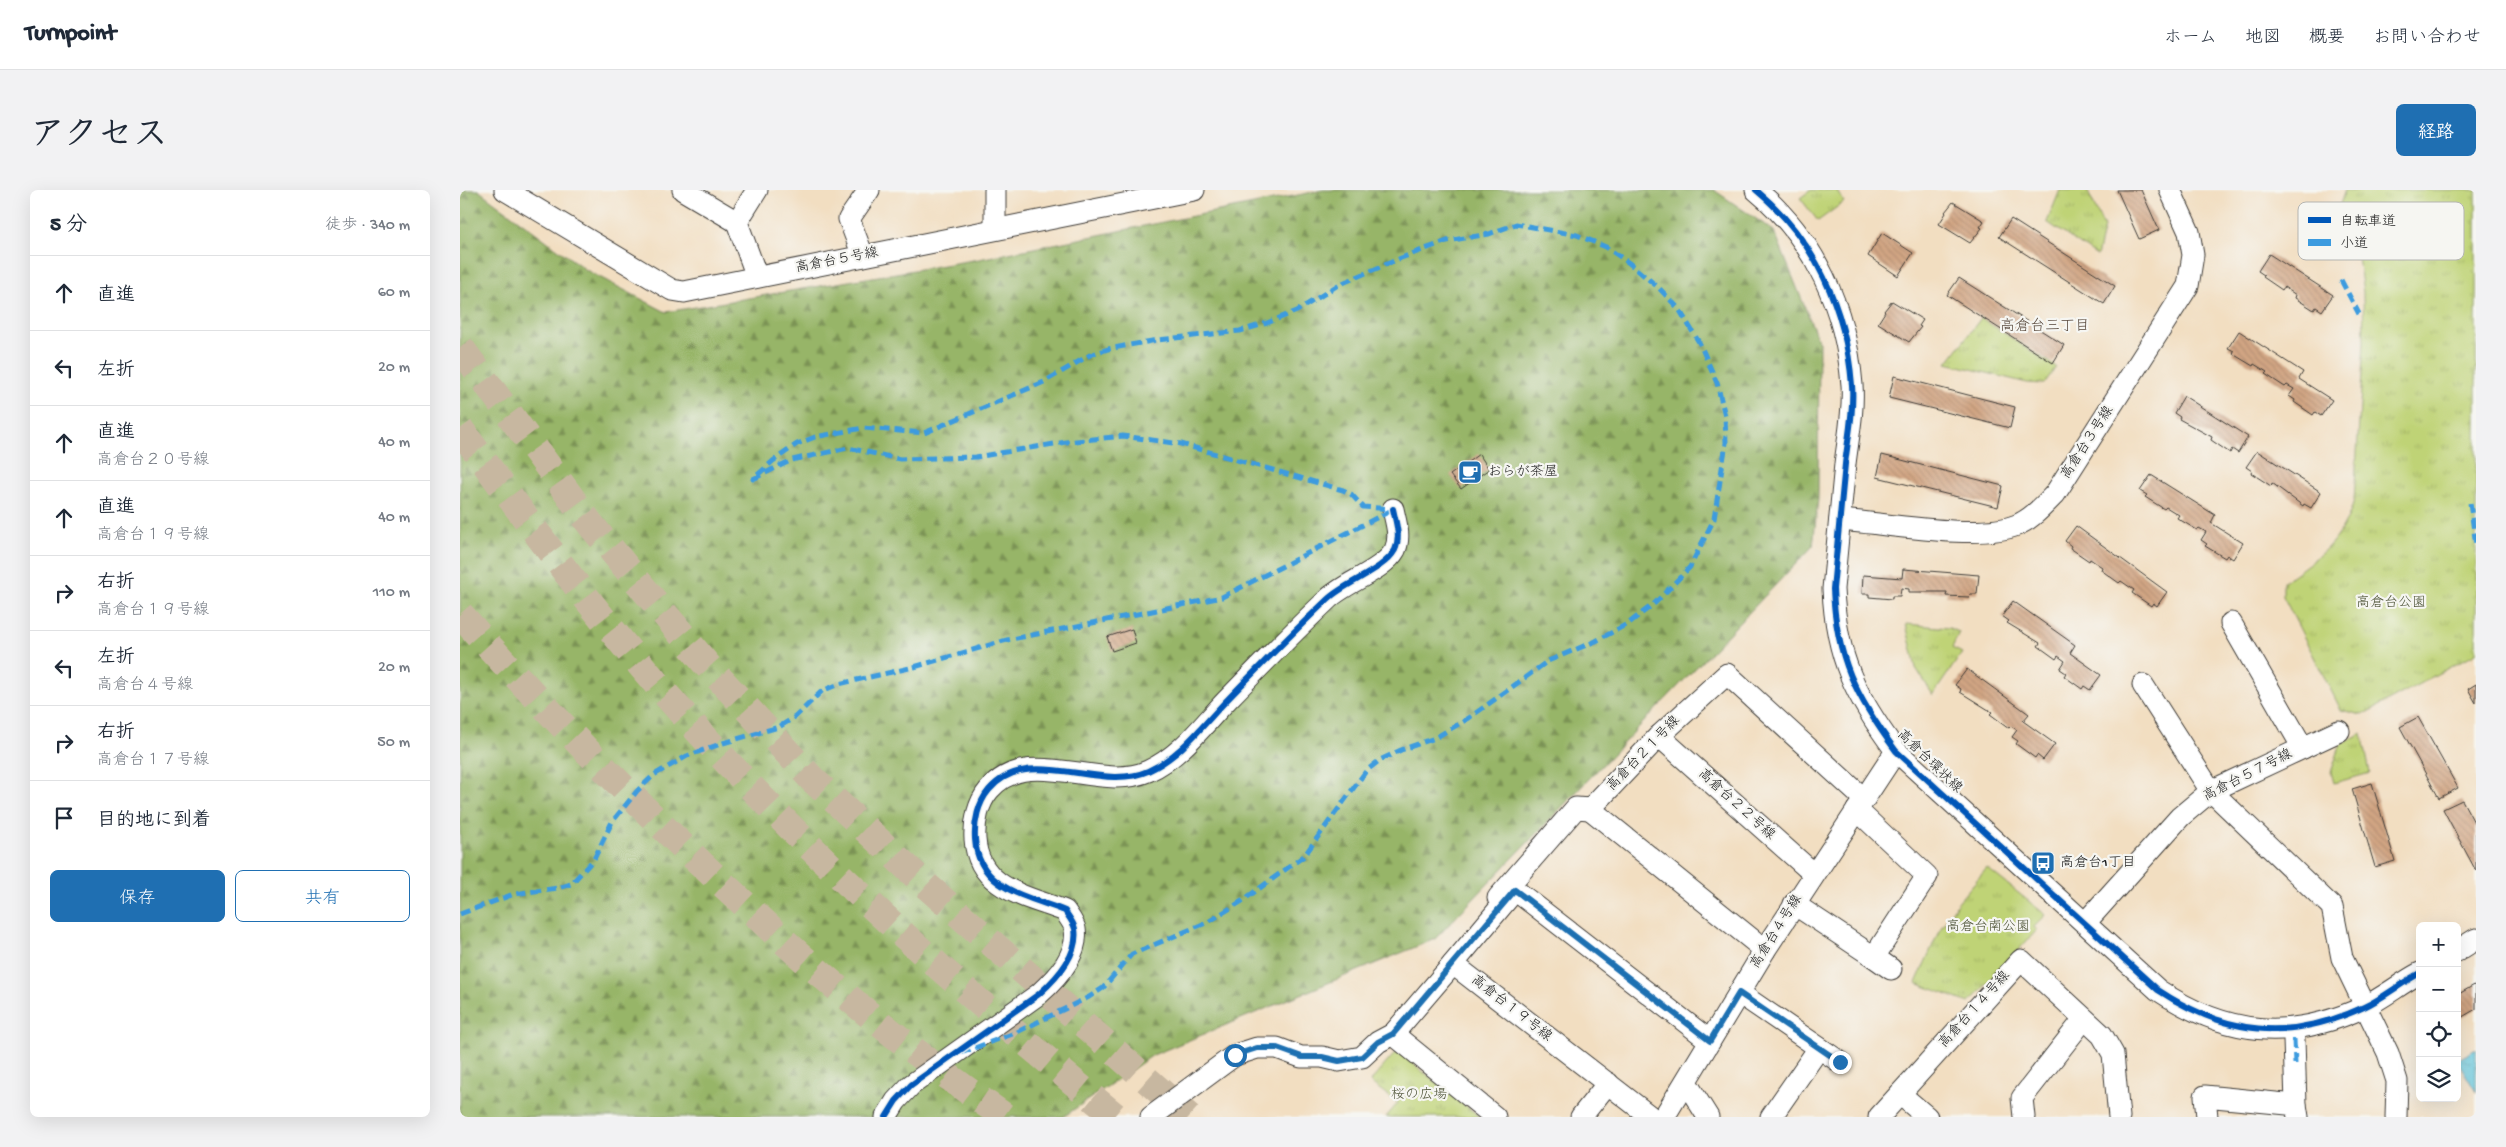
<!DOCTYPE html>
<html lang="ja">
<head>
<meta charset="utf-8">
<style>
  :root { --surface:#fff; --page:#f2f2f3; --text:#1f2937; --muted:#747a83; --line:#e0e1e3; --accent:#1f6fb2 }
  body { margin:0; font-family:"Gochi Hand","Klee One",sans-serif; background:var(--page); color:var(--text) }
  .controls { position:absolute; right:15px; bottom:15px; display:grid; overflow:hidden; border-radius:8px; box-shadow:0 5px 20px #0002 }
  .controls button { width:45px; height:45px; display:grid; place-items:center; padding:0; border:0; border-bottom:1px solid var(--line); background:var(--surface); color:var(--text); font:25px sans-serif }
  .stop { position:absolute; width:15px; height:15px; margin:-11px; border:4px solid #1f6fb2; border-radius:50%; background:#fff }
  .stop.end { background:#1f6fb2; border-color:#fff; box-shadow:0 1px 5px #0008 }
  .list { margin:0; padding:0; list-style:none }
  h2 { display:flex; justify-content:space-between; align-items:center; height:65px; margin:0; padding:0 20px; font-size:21px }
  h2 small { font-size:16px; font-weight:400; color:var(--muted) }
  .list li { display:grid; grid-template-columns:32px 1fr auto; gap:15px; align-items:center; box-sizing:border-box; height:75px; padding:0 20px; border-top:1px solid var(--line) }
  .list b { display:block; font-size:19px; white-space:nowrap }
  .list p { margin:0; font-size:16px; white-space:nowrap; color:var(--muted) }
  .list em { font-size:16px; font-style:normal; color:var(--muted) }
  .actions { display:flex; gap:10px; padding:15px 20px }
  .actions a { flex:1; padding:11px 0; border:1px solid var(--accent); border-radius:8px; text-align:center; font-size:18px; color:var(--accent) }
  .actions .main { background:var(--accent); color:#fff }
  .icon { flex:none; width:28px; height:28px; fill:none; stroke:currentColor; stroke-width:2; stroke-linecap:round; stroke-linejoin:round }
  .map { position:relative; flex:none; width:2016px; height:927px; overflow:hidden; border-radius:8px }
  header { display:flex; align-items:center; gap:30px; box-sizing:border-box; height:70px; padding:0 25px; background:var(--surface); border-bottom:1px solid var(--line) }
  header strong { font-size:24px }
  nav { display:flex; gap:28px; margin-inline-start:auto; font-size:18px }
  .intro { display:flex; align-items:center; justify-content:space-between; box-sizing:border-box; height:120px; padding:0 30px }
  h1 { margin:0; font-size:35px }
  .button { padding:12px 22px; border-radius:8px; background:var(--accent); color:#fff; font-size:18px; font-weight:700 }
  main { display:flex; gap:30px; padding:0 30px }
  aside { flex:1; background:var(--surface); border-radius:8px; box-shadow:0 5px 20px #0002 }
  .map>svg:first-child { display:block }
</style>
</head>
<body>
<header>
<strong>Turnpoint</strong>
<nav><a>ホーム</a><a>地図</a><a>概要</a><a>お問い合わせ</a></nav>
</header>
<div class="intro"><h1>アクセス</h1><a class="button">経路</a></div>
<main>
<aside>
<h2>5 分<small>徒歩 · 340 m</small></h2>
<ul class="list">
<li><svg class="icon" aria-label="ahead" viewBox="0 0 24 24"><path d="M12 20V5M6 11l6-6 6 6"/></svg><div><b>直進</b></div><em>60 m</em></li>
<li><svg class="icon" aria-label="left" viewBox="0 0 24 24"><path d="M17 20v-9H6M10 6l-5 5 5 5"/></svg><div><b>左折</b></div><em>20 m</em></li>
<li><svg class="icon" aria-label="ahead" viewBox="0 0 24 24"><path d="M12 20V5M6 11l6-6 6 6"/></svg><div><b>直進</b><p>高倉台２０号線</p></div><em>40 m</em></li>
<li><svg class="icon" aria-label="ahead" viewBox="0 0 24 24"><path d="M12 20V5M6 11l6-6 6 6"/></svg><div><b>直進</b><p>高倉台１９号線</p></div><em>40 m</em></li>
<li><svg class="icon" aria-label="right" viewBox="0 0 24 24"><path d="M7 20v-9h11M14 6l5 5-5 5"/></svg><div><b>右折</b><p>高倉台１９号線</p></div><em>110 m</em></li>
<li><svg class="icon" aria-label="left" viewBox="0 0 24 24"><path d="M17 20v-9H6M10 6l-5 5 5 5"/></svg><div><b>左折</b><p>高倉台４号線</p></div><em>20 m</em></li>
<li><svg class="icon" aria-label="right" viewBox="0 0 24 24"><path d="M7 20v-9h11M14 6l5 5-5 5"/></svg><div><b>右折</b><p>高倉台１７号線</p></div><em>50 m</em></li>
<li><svg class="icon" aria-label="arrive" viewBox="0 0 24 24"><path d="M6 21V4h12l-3 4 3 4H6"/></svg><div><b>目的地に到着</b></div></li>
</ul>
<div class="actions"><a class="main">保存</a><a>共有</a></div>
</aside>
<div class="map">
<svg width="2016" height="927" viewBox="0 0 2016 927">
  <defs>
    <pattern id="forest-firs" width="22" height="20" patternUnits="userSpaceOnUse" patternTransform="scale(1.25)"><rect width="22" height="20" fill="#97b567"/><path d="M5 1l3.5 6h-7zM16 11l3.5 6h-7z" fill="#7a9254"/></pattern>
    <pattern id="park-tufts" width="24" height="20" patternUnits="userSpaceOnUse" patternTransform="scale(1.25)"><rect width="24" height="20" fill="#bfd376"/><path d="M3 7l-1-3M5 7V3M7 7l1-3M15 17l-1-3M17 17v-4M19 17l1-3" fill="none" stroke="#a4b566"/></pattern>
    <pattern id="water-ripples" width="26" height="14" patternUnits="userSpaceOnUse" patternTransform="scale(1.25)"><rect width="26" height="14" fill="#60c7de"/><path d="M2 4q2-2 4 0t4 0M15 11q2-2 4 0t4 0" fill="none" stroke="#53aabe"/></pattern>
    <pattern id="building-back-hatch" width="6" height="6" patternUnits="userSpaceOnUse" patternTransform="scale(1.25)"><rect width="6" height="6" fill="#d1a583"/><path d="M-1 5l2 2M0 0l6 6M5-1l2 2" fill="none" stroke="#b38d71"/></pattern>
  </defs>
  <rect width="100%" height="100%" fill="#f6f6f2"/>
  <filter id="ink" filterUnits="userSpaceOnUse"><feTurbulence type="fractalNoise" baseFrequency=".02" numOctaves="2"/><feDisplacementMap in="SourceGraphic" scale="10" xChannelSelector="R" yChannelSelector="G"/><feConvolveMatrix kernelMatrix="1 2 1 2 8 2 1 2 1" color-interpolation-filters="sRGB"/></filter>
  <filter id="wash" filterUnits="userSpaceOnUse"><feTurbulence type="fractalNoise" baseFrequency=".0096" numOctaves="4" result="noise"/><feDisplacementMap in="SourceGraphic" scale="20" xChannelSelector="R" yChannelSelector="G"/><feGaussianBlur stdDeviation="1.12" result="paint"/><feColorMatrix in="noise" values="0 0 0 0 0 0 0 0 0 0 0 0 0 0 0 0 0 1.4 0 .05"/><feComposite in="paint" operator="in"/></filter>
  <g filter="url(#wash)">
    <rect width="100%" height="100%" fill="#f2dec1"/>
    <path fill="url(#forest-firs)" stroke="#5a6842" d="M 0,0 L 18,0 L 126,80 L 206,122 L 519,69 L 863,0 L 1254,0 L 1314,41 L 1359,152 L 1358,309 L 1353,356 L 975,749 L 693,865 L 603,927 L 0,927 Z"/>
    <g fill="url(#park-tufts)" stroke="#6e7849">
      <path d="M 1351,0 L 1376,0 L 1384,12 L 1358,31 L 1340,8 Z"/>
      <path d="M 1600,0 L 1627,0 L 1644,37 L 1637,66 L 1587,32 Z"/>
      <path d="M 1885,0 L 2016,0 L 2016,463 L 1902,525 L 1881,520 L 1823,406 L 1823,392 C 1858,367 1882,353 1894,310 L 1904,152 L 1903,102 L 1898,67 L 1877,23 Z"/>
      <path d="M 1521,128 L 1596,177 L 1584,194 L 1567,193 L 1487,173 Z"/>
      <path d="M 1446,434 L 1489,438 L 1499,442 L 1492,458 L 1502,463 L 1473,505 L 1456,478 Z"/>
      <path d="M 1902,543 L 1910,583 L 1874,593 L 1871,582 L 1881,554 Z"/>
      <path d="M 1527,678 L 1586,725 L 1574,737 L 1577,740 L 1509,813 L 1456,793 L 1479,741 L 1497,713 Z"/>
      <path d="M 937,861 L 1020,927 L 926,927 L 938,913 L 910,892 Z"/>
    </g>
    <path fill="url(#water-ripples)" stroke="#3e727d" d="M 2016,859 L 2016,902 L 1997,870 Z"/>
    <g id="blocks">
      <g fill="url(#building-back-hatch)">
        <path d="M 1657,0 L 1681,0 L 1699,40 L 1679,49 Z"/>
        <path d="M 1493,12 L 1524,31 L 1520,37 L 1522,38 L 1510,53 L 1479,34 L 1486,23 L 1485,22 Z"/>
        <path d="M 1551,29 L 1655,96 L 1644,114 L 1539,47 Z"/>
        <path d="M 1422,43 L 1453,63 L 1438,86 L 1408,66 Z"/>
        <path d="M 1809,64 L 1873,105 L 1862,121 L 1856,117 L 1854,120 L 1835,108 L 1836,105 L 1824,97 L 1822,100 L 1803,87 L 1804,85 L 1798,81 Z"/>
        <path d="M 1499,88 L 1604,155 L 1593,173 L 1487,105 Z"/>
        <path d="M 1432,111 L 1463,130 L 1459,136 L 1461,137 L 1449,152 L 1418,133 L 1425,122 L 1424,121 Z"/>
        <path d="M 1779,141 L 1843,182 L 1839,189 L 1872,210 L 1861,226 L 1855,222 L 1853,225 L 1834,212 L 1835,210 L 1829,206 L 1834,199 L 1827,195 L 1825,197 L 1805,184 L 1807,182 L 1794,174 L 1793,176 L 1773,164 L 1774,161 L 1768,158 Z"/>
        <path d="M 1434,186 L 1555,217 L 1550,238 L 1429,208 Z"/>
        <path d="M 1724,206 L 1788,247 L 1778,263 L 1772,259 L 1770,263 L 1751,250 L 1752,247 L 1719,229 L 1720,227 L 1714,223 Z"/>
        <path d="M 1797,261 L 1861,302 L 1851,318 L 1844,314 L 1843,316 L 1812,293 L 1811,296 L 1791,283 L 1792,281 L 1786,277 Z"/>
        <path d="M 1019,264 L 1029,279 L 1001,299 L 990,285 Z"/>
        <path d="M 1422,265 L 1543,296 L 1538,317 L 1417,287 Z"/>
        <path d="M 1691,285 L 1755,325 L 1751,333 L 1783,353 L 1773,369 L 1767,365 L 1765,368 L 1745,356 L 1747,354 L 1741,350 L 1746,342 L 1739,338 L 1737,340 L 1717,328 L 1719,325 L 1706,317 L 1704,319 L 1685,307 L 1687,305 L 1680,301 Z"/>
        <path d="M 1616,336 L 1707,402 L 1697,416 L 1693,413 L 1691,416 L 1672,403 L 1674,400 L 1661,391 L 1659,393 L 1641,380 L 1642,377 L 1630,369 L 1629,371 L 1610,358 L 1611,356 L 1605,351 Z"/>
        <path d="M 1443,379 L 1519,385 L 1517,404 L 1510,404 L 1509,407 L 1486,406 L 1487,402 L 1449,402 L 1449,399 L 1441,398 L 1440,406 L 1432,406 L 1432,409 L 1409,407 L 1409,404 L 1402,404 L 1403,385 L 1442,388 Z"/>
        <path d="M 1553,411 L 1615,455 L 1610,463 L 1641,485 L 1630,500 L 1624,496 L 1622,499 L 1604,486 L 1606,483 L 1600,479 L 1605,471 L 1598,466 L 1596,469 L 1578,456 L 1580,453 L 1547,433 L 1549,431 L 1542,426 Z"/>
        <path d="M 672,439 L 676,453 L 652,461 L 647,447 Z"/>
        <path d="M 1507,479 L 1569,524 L 1563,531 L 1595,554 L 1583,570 L 1577,565 L 1575,568 L 1556,554 L 1558,551 L 1552,547 L 1557,540 L 1551,536 L 1549,538 L 1530,524 L 1532,522 L 1500,502 L 1501,499 L 1495,495 Z"/>
        <path d="M 2016,494 L 2016,513 L 2008,499 Z"/>
        <path d="M 1958,527 L 1998,598 L 1979,608 L 1940,537 Z"/>
        <path d="M 1912,593 L 1935,671 L 1915,677 L 1892,599 Z"/>
        <path d="M 2002,610 L 2016,636 L 2016,681 L 1983,619 Z"/>
        <path d="M 2016,794 L 2016,819 L 1997,830 L 1997,805 Z"/>
      </g>
    </g>
  </g>
  <g filter="url(#ink)">
    <use href="#blocks" fill-opacity="0" stroke="#3c3935" stroke-width="1"/>
    <g fill="none" stroke-linecap="round" stroke-linejoin="round">
      <g stroke="#c7b7a0" stroke-width="28" stroke-dasharray="28 14" stroke-linecap="butt">
        <path d="M 0,157 L 131,335 L 246,474 L 352,589 L 468,697 L 729,927"/>
        <path d="M 0,239 C 67,330 134,423 209,508 C 343,661 498,798 656,927"/>
        <path d="M 0,424 C 89,524 181,619 280,710 C 309,737 338,765 369,791 C 425,839 484,885 545,927"/>
      </g>
      <g stroke="#3c3935" stroke-width="23">
        <g id="minor">
          <path d="M 45,0 L 212,100 L 224,102 L 734,0"/>
          <path d="M 223,0 L 277,32"/>
          <path d="M 297,0 L 277,32 L 297,87"/>
          <path d="M 535,0 L 535,39"/>
          <path d="M 1296,0 C 1355,49 1386,119 1392,195 C 1394,221 1388,248 1385,274 C 1381,316 1377,357 1373,399 C 1376,468 1396,507 1436,561 L 1698,800 C 1766,845 1829,852 1904,817 C 1923,808 1941,793 1960,783"/>
          <path d="M 403,66 L 389,29 L 409,0"/>
          <path d="M 1380,330 C 1424,333 1519,351 1557,335 C 1572,329 1584,315 1595,304 L 1728,96 L 1733,65 L 1729,42 L 1710,0"/>
          <path d="M 1771,433 L 1843,558"/>
          <path d="M 1683,495 L 1751,601 L 1872,717 L 1882,768 L 1928,863 L 1937,891 L 1936,927"/>
          <path d="M 1199,546 L 1354,684"/>
          <path d="M 1038,708 L 1116,618 L 1130,619"/>
          <path d="M 1334,714 L 1414,767 L 1467,686 L 1397,620"/>
          <path d="M 1625,733 L 1720,627 L 1751,601 L 1879,541"/>
          <path d="M 1305,760 L 1130,619 L 1199,546 L 1267,484 L 1404,609"/>
          <path d="M 1997,761 L 2016,749"/>
          <path d="M 1414,767 L 1431,779"/>
          <path d="M 993,774 L 933,844 L 1035,927"/>
          <path d="M 1279,803 L 1380,872"/>
          <path d="M 1834,849 L 1836,915"/>
          <path d="M 1226,892 L 1248,927"/>
          <path d="M 1440,904 L 1467,927"/>
          <path d="M 426,927 L 436,911 L 451,895 L 579,804 C 596,789 619,764 615,739 C 614,733 608,726 605,721 C 567,706 518,699 515,649 C 514,632 518,613 529,600 C 569,553 639,603 688,581 C 721,566 742,536 766,511 C 800,476 833,442 868,409 C 886,392 924,380 935,360 C 941,347 936,333 933,319"/>
          <path d="M 691,927 L 775,865 L 797,858 L 817,858 L 841,867 L 862,867 L 879,871 L 902,867 L 918,852 L 933,844"/>
          <path d="M 1121,927 L 1148,893"/>
          <path d="M 1191,927 L 993,774 L 1055,700 L 1250,851"/>
          <path d="M 1204,927 L 1305,760 L 1436,561"/>
          <path d="M 1311,927 L 1359,858"/>
          <path d="M 1419,927 L 1561,770 L 1642,845 L 1653,864 L 1659,927"/>
          <path d="M 1564,927 L 1562,908 L 1624,829"/>
          <path d="M 1747,927 L 1745,906 L 1836,915 L 1838,927"/>
        </g>
      </g>
      <use href="#minor" stroke="#fff" stroke-width="21"/>
      <g stroke="#3c9bdf" stroke-width="5" stroke-dasharray="10 5" stroke-linecap="butt">
        <path d="M 1881,90 L 1899,124"/>
        <path d="M 2010,313 L 2016,355"/>
        <path d="M 0,724 L 54,704 L 98,698 L 111,694 L 134,669 L 152,632 L 177,601 L 194,585 L 227,566 L 263,553 L 319,537 L 335,527 L 362,501 L 379,494 L 454,477 L 547,450 L 762,407 L 932,320"/>
        <path d="M 1834,849 L 1835,874"/>
        <path d="M 501,863 L 555,843 L 629,807 L 643,798 L 672,764 L 748,732 L 782,711 L 844,666 L 906,581 L 920,570 L 941,560 L 975,548 L 1009,528 L 1088,471 L 1136,451 L 1169,433 L 1195,413 L 1230,377 L 1254,329 L 1266,253 L 1265,226 L 1257,193 L 1240,154 L 1219,119 L 1199,98 L 1169,73 L 1146,57 L 1117,45 L 1056,34 L 1029,44 L 987,51 L 941,68 L 878,95 L 837,121 L 807,133 L 780,141 L 697,150 L 648,159 L 630,165 L 584,192 L 464,243 L 403,238 L 355,247 L 337,254 L 313,271 L 293,289 L 332,270 L 388,258 L 440,269 L 516,267 L 606,252 L 663,246 L 721,254 L 883,300 L 891,304 L 903,317 L 933,319"/>
      </g>
      <g stroke="#f6f6f2" stroke-width="9">
        <g id="cycleway">
          <path d="M 1296,0 C 1355,49 1386,119 1392,195 C 1394,221 1388,248 1385,274 C 1381,316 1377,357 1373,399 C 1376,468 1396,507 1436,561 L 1698,800 C 1766,845 1829,852 1904,817 C 1923,808 1941,793 1960,783"/>
          <path d="M 426,927 L 436,911 L 451,895 L 579,804 C 596,789 619,764 615,739 C 614,733 608,726 605,721 C 567,706 518,699 515,649 C 514,632 518,613 529,600 C 569,553 639,603 688,581 C 721,566 742,536 766,511 C 800,476 833,442 868,409 C 886,392 924,380 935,360 C 941,347 936,333 933,319"/>
        </g>
      </g>
      <use href="#cycleway" stroke="#0057b8" stroke-width="6"/>
    </g>
  </g>
  <g fill="none" stroke-linecap="round" stroke-linejoin="round" filter="url(#ink)">
    <path stroke="#1f6fb2" stroke-width="6" d="M 775,865 L 797,858 L 817,858 L 842,867 L 862,867 L 879,871 L 902,867 L 918,852 L 933,844 L 1055,700 L 1250,851 L 1279,803 L 1380,872"/>
  </g>
  <defs>
    <g id="cafe-square" transform="scale(1.25)"><rect x="-9" y="-9" width="18" height="18" rx="4" fill="#1f6fb2" stroke="#f6f6f2"/><path d="M-5.5-4.5H6V0H3Q3 3.5 0 3.5H-2.5Q-5.5 3.5-5.5 0ZM3-3.2v2h1.7v-2ZM-6 4.5H4V6H-6Z" fill="#fff"/></g>
    <g id="bus-square" transform="scale(1.25)"><rect x="-9" y="-9" width="18" height="18" rx="4" fill="#1f6fb2" stroke="#f6f6f2"/><path d="M-5-6H5V4H4V6H2V4H-2V6H-4V4H-5ZM-3.5-4V0h7V-4ZM-3.5 1.2v1.5H-2V1.2ZM2 1.2v1.5H3.5V1.2Z" fill="#fff"/></g>
  </defs>
  <g fill-rule="evenodd">
    <use href="#cafe-square" x="1010" y="282"/>
    <use href="#bus-square" x="1583" y="673"/>
  </g>
  <g text-anchor="middle" dominant-baseline="central" stroke-width="4.5" stroke-linejoin="round" paint-order="stroke">
    <g font-size="14" fill="#1c1c1c" stroke="#f6f6f2">
      <text transform="translate(377 71) rotate(-11)">高倉台５号線</text>
      <text transform="translate(1628 253) rotate(-57)">高倉台３号線</text>
      <text transform="translate(1184 564) rotate(-46)">高倉台２１号線</text>
      <text transform="translate(1469 572) rotate(44)">高倉台環状線</text>
      <text transform="translate(1788 586) rotate(-27)">高倉台５７号線</text>
      <text transform="translate(1276 615) rotate(42)">高倉台２２号線</text>
      <text transform="translate(1317 742) rotate(-58)">高倉台４号線</text>
      <text transform="translate(1051 819) rotate(38)">高倉台１９号線</text>
      <text transform="translate(1515 820) rotate(-48)">高倉台１４号線</text>
    </g>
    <g font-size="14" fill="#1c1c1c" stroke="#f6f6f2" text-anchor="start">
      <text x="1028" y="282">おらが茶屋</text>
      <text x="1600" y="673">高倉台1丁目</text>
    </g>
    <g font-size="14" fill="#4d5337" stroke="#f6f6f2">
      <text x="1931" y="413">高倉台公園</text>
      <text x="1528" y="737">高倉台南公園</text>
      <text x="959" y="905">桜の広場</text>
    </g>
    <g font-size="15" fill="#5b4c40" stroke="#f6f6f2">
      <text x="1585" y="137">高倉台三丁目</text>
    </g>
  </g>
  <rect x="1838" y="12" width="166" height="58" rx="8" fill="#f6f6f2" stroke="#b5b5b2" stroke-width="1"/>
  <rect x="1848" y="27" width="23" height="6" fill="#0057b8"/>
  <rect x="1848" y="49" width="23" height="7" fill="#3c9bdf"/>
  <g font-size="14" fill="#1c1c1c">
    <text x="1880" y="35">自転車道</text>
    <text x="1880" y="57">小道</text>
  </g>
</svg>
<div class="controls">
<button>+</button>
<button>−</button>
<button><svg class="icon" aria-label="locate" viewBox="0 0 24 24"><circle cx="12" cy="12" r="6"/><path d="M12 2v4M12 18v4M2 12h4M18 12h4"/></svg></button>
<button><svg class="icon" aria-label="layers" viewBox="0 0 24 24"><path d="M12 4l9 5-9 5-9-5zM3 14l9 5 9-5"/></svg></button>
</div>
<div class="stop" style="left:775px;top:865px"></div>
<div class="stop end" style="left:1380px;top:872px"></div>
</div>
</main>
</body>
</html>
